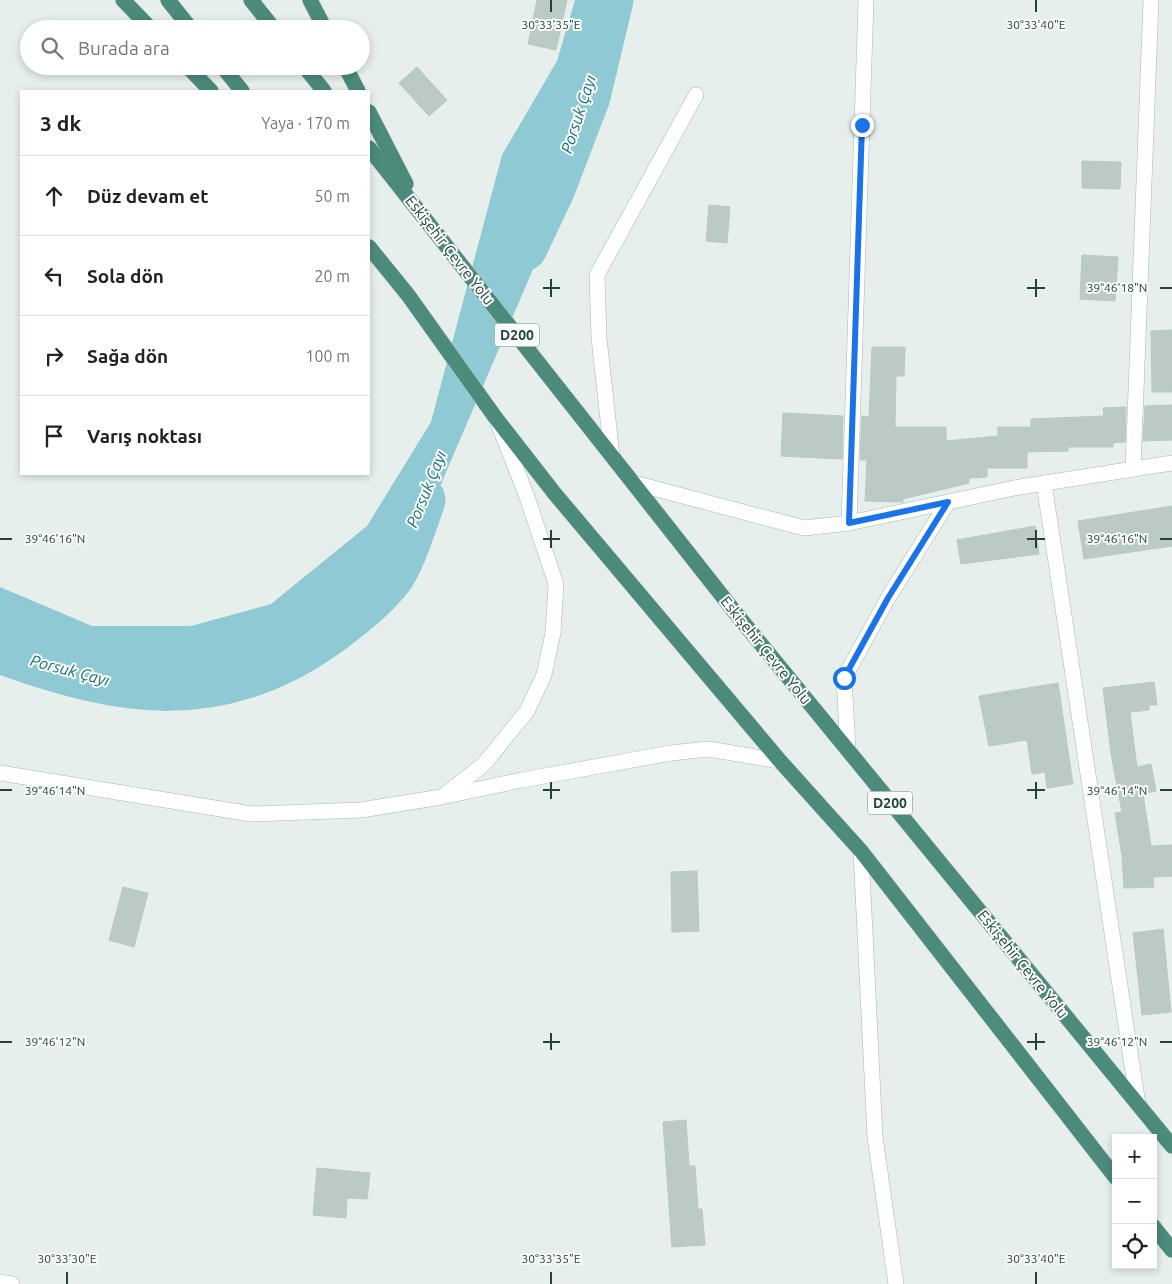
<!DOCTYPE html>
<html lang="tr">
<head>
<meta charset="utf-8">
<style>
  :root { --surface:#fff; --page:#f6f6f6; --text:#222; --muted:#767676; --line:#e0e0e0 }
  body { margin:0; font-family:Ubuntu,sans-serif; background:var(--page); color:var(--text) }
  .controls { position:absolute; right:15px; bottom:15px; display:grid; overflow:hidden; border-radius:0px; box-shadow:0 2px 8px #0003 }
  .controls button { width:45px; height:45px; display:grid; place-items:center; padding:0; border:0; border-bottom:1px solid var(--line); background:var(--surface); color:var(--text); font:25px sans-serif }
  .stop { position:absolute; width:15px; height:15px; margin:-11px; border:4px solid #1a73e8; border-radius:50%; background:#fff }
  .stop.end { background:#1a73e8; border-color:#fff; box-shadow:0 1px 5px #0008 }
  .list { margin:0; padding:0; list-style:none }
  h2 { display:flex; justify-content:space-between; align-items:center; height:65px; margin:0; padding:0 20px; font-size:21px }
  h2 small { font-size:16px; font-weight:400; color:var(--muted) }
  .list li { display:grid; grid-template-columns:32px 1fr auto; gap:15px; align-items:center; box-sizing:border-box; height:80px; padding:0 20px; border-top:1px solid var(--line) }
  .list b { display:block; font-size:19px; white-space:nowrap }
  .list em { font-size:16px; font-style:normal; color:var(--muted) }
  .icon { flex:none; width:28px; height:28px; fill:none; stroke:currentColor; stroke-width:2; stroke-linecap:round; stroke-linejoin:round }
  .map { position:relative; flex:none; width:1172px; height:1284px; overflow:hidden }
  .search { position:absolute; background:var(--surface); box-shadow:0 2px 8px #0003; left:20px; top:20px; width:350px; height:55px; display:flex; align-items:center; gap:12px; box-sizing:border-box; padding:0 18px; border-radius:28px; color:var(--muted); font-size:19px }
  .panel { position:absolute; background:var(--surface); box-shadow:0 2px 8px #0003; left:20px; top:90px; width:350px; height:385px; border-radius:0px }
  .map>svg:first-child { display:block }
</style>
</head>
<body>
<div class="map">
<svg width="1172" height="1284" viewBox="0 0 1172 1284">
  <rect width="100%" height="100%" fill="#e6efeb"/>
  <path fill="#8ec9d4" d="M 575,0 L 612,0 L 604,52 L 561,131 L 540,253 L 441,484 L 425,533 L 358,602 L 248,662 L 179,684 L 0,647 L 0,587 L 92,626 L 191,626 L 271,604 L 367,526 L 431,422 L 502,155 L 557,61 Z"/>
  <g fill="none" stroke-linecap="round" stroke-linejoin="round">
    <g stroke="#8ec9d4" stroke-width="49">
      <path d="M 523,247 L 551,188 L 586,96 L 609,0"/>
      <path d="M 0,649 C 120,693 220,711 330,630 C 351,614 375,596 391,574 C 401,560 414,519 421,500"/>
    </g>
  </g>
  <g fill="#bbcac4" stroke="#b8c9c2">
    <path d="M 537,0 L 567,0 L 556,50 L 528,44 Z"/>
    <path d="M 417,67 L 447,100 L 429,116 L 399,83 Z"/>
    <path d="M 1082,161 L 1121,162 L 1120,189 L 1082,188 Z"/>
    <path d="M 709,205 L 730,207 L 727,243 L 706,241 Z"/>
    <path d="M 1082,255 L 1118,257 L 1115,301 L 1080,299 Z"/>
    <path d="M 1172,330 L 1172,392 L 1152,392 L 1151,331 Z"/>
    <path d="M 872,347 L 905,347 L 904,376 L 896,376 L 895,427 L 946,427 L 946,441 L 998,436 L 998,427 L 1031,427 L 1031,419 L 1104,416 L 1103,408 L 1126,407 L 1125,442 L 1113,443 L 1113,447 L 1068,447 L 1068,451 L 1027,452 L 1027,468 L 987,468 L 987,477 L 969,478 L 969,483 L 903,499 L 903,502 L 865,501 L 867,460 L 860,460 L 862,416 L 869,417 Z"/>
    <path d="M 1172,405 L 1172,440 L 1143,441 L 1145,406 Z"/>
    <path d="M 783,413 L 843,416 L 842,459 L 781,456 Z"/>
    <path d="M 1172,506 L 1172,546 L 1084,559 L 1078,521 Z"/>
    <path d="M 1035,526 L 1039,554 L 961,564 L 957,540 Z"/>
    <path d="M 1154,682 L 1157,705 L 1149,705 L 1149,710 L 1130,712 L 1137,767 L 1151,764 L 1156,791 L 1143,794 L 1151,846 L 1172,845 L 1172,876 L 1153,877 L 1154,887 L 1124,888 L 1122,856 L 1115,813 L 1122,812 L 1111,754 L 1103,688 Z"/>
    <path d="M 1058,683 L 1073,784 L 1047,788 L 1045,772 L 1032,774 L 1027,740 L 989,746 L 979,696 Z"/>
    <path d="M 697,871 L 699,931 L 672,932 L 671,872 Z"/>
    <path d="M 123,887 L 148,893 L 134,947 L 109,940 Z"/>
    <path d="M 1163,929 L 1171,1012 L 1142,1015 L 1133,933 Z"/>
    <path d="M 686,1120 L 689,1166 L 695,1166 L 698,1209 L 702,1209 L 705,1245 L 672,1247 L 663,1122 Z"/>
    <path d="M 317,1168 L 370,1173 L 367,1199 L 347,1198 L 346,1218 L 313,1215 Z"/>
  </g>
  <g fill="none" stroke-linecap="round" stroke-linejoin="round">
    <g stroke="#a8b8b2" stroke-width="16">
      <g id="minor">
        <path d="M 612,456 L 599,338 L 597,275 L 696,95"/>
        <path d="M 1133,469 L 1151,0"/>
        <path d="M 1044,483 L 1138,1105"/>
        <path d="M 849,523 L 866,0"/>
        <path d="M 0,773 L 251,814 L 361,810 L 441,797 L 522,780 L 671,753 L 708,749 L 780,761"/>
        <path d="M 446,794 L 484,764 L 527,711 L 544,675 L 553,633 L 556,584 L 526,494 L 498,423"/>
        <path d="M 861,851 L 875,1137 L 896,1284"/>
        <path d="M 0,1282 L 12,1284"/>
      </g>
    </g>
    <g stroke="#a8b8b2" stroke-width="16">
      <g id="tertiary">
        <path d="M 634,483 L 804,528 L 849,523 L 1014,488 L 1172,463"/>
        <path d="M 848,750 L 844,678 L 888,598 L 948,502"/>
      </g>
    </g>
    <g stroke="#c2cac8" stroke-width="16">
      <g id="trunk">
        <path d="M 123,0 L 151,29"/>
        <path d="M 168,0 L 191,29"/>
        <path d="M 251,0 L 274,29"/>
        <path d="M 310,0 L 325,29"/>
        <path d="M 187,66 L 211,91"/>
        <path d="M 222,66 L 242,91"/>
        <path d="M 304,66 L 324,91"/>
        <path d="M 345,66 L 358,91"/>
        <path d="M 369,112 L 406,184"/>
        <path d="M 369,148 L 738,616 L 1172,1146"/>
        <path d="M 369,247 L 408,295 L 495,417 L 555,494 L 780,761 L 861,851 L 1116,1178"/>
        <path d="M 1153,1226 L 1172,1250"/>
      </g>
    </g>
    <use href="#minor" stroke="#fff" stroke-width="15"/>
    <use href="#tertiary" stroke="#fff" stroke-width="15"/>
    <use href="#trunk" stroke="#4c8a7c" stroke-width="15"/>
  </g>
  <g fill="none" stroke-linecap="round" stroke-linejoin="round">
    <path stroke="#1a73e8" stroke-width="6" d="M 844,678 L 888,598 L 948,502 L 849,523 L 862,125"/>
  </g>
  <path fill="none" stroke="#24423a" stroke-width="2" d="M 551,0 L 551,12M 1036,0 L 1036,12M 551,279 L 551,297M 1036,279 L 1036,297M 543,288 L 560,288M 1027,288 L 1045,288M 1160,288 L 1172,288M 551,530 L 551,548M 1036,530 L 1036,548M 0,539 L 12,539M 543,539 L 560,539M 1027,539 L 1045,539M 1160,539 L 1172,539M 551,782 L 551,799M 1036,782 L 1036,799M 0,790 L 12,790M 543,790 L 560,790M 1027,790 L 1045,790M 1160,790 L 1172,790M 551,1033 L 551,1050M 1036,1033 L 1036,1050M 0,1042 L 12,1042M 543,1042 L 560,1042M 1027,1042 L 1045,1042M 1160,1042 L 1172,1042M 67,1272 L 67,1284M 551,1272 L 551,1284M 1036,1272 L 1036,1284"/>
  <g text-anchor="middle" dominant-baseline="central" stroke-width="4" stroke-linejoin="round" paint-order="stroke">
    <g fill="#f7fbf9" stroke="#637a73" stroke-width="1">
      <rect x="494.5" y="323.5" width="45" height="23" rx="4"/>
      <rect x="867.5" y="791.5" width="45" height="23" rx="4"/>
    </g>
    <g font-size="14" font-weight="bold" fill="#24423a">
      <text x="517" y="335">D200</text>
      <text x="890" y="803">D200</text>
    </g>
    <g font-size="15" fill="#24423a" stroke="#f7fbf9">
      <text transform="translate(450 250) rotate(52)">Eskişehir Çevre Yolu</text>
      <text transform="translate(766 650) rotate(51)">Eskişehir Çevre Yolu</text>
      <text transform="translate(1023 964) rotate(51)">Eskişehir Çevre Yolu</text>
    </g>
    <g font-size="16" font-style="italic" fill="#1c6f80" stroke="#f7fbf9">
      <text transform="translate(578 114) rotate(-72)">Porsuk Çayı</text>
      <text transform="translate(426 489) rotate(-68)">Porsuk Çayı</text>
      <text transform="translate(70 670) rotate(15)">Porsuk Çayı</text>
    </g>
  </g>
  <g font-size="12" text-anchor="middle" fill="#24423a" stroke="#f7fbf9" stroke-width="4" stroke-linejoin="round" paint-order="stroke">
    <text x="551" y="29">30°33'35"E</text>
    <text x="1036" y="29">30°33'40"E</text>
    <text x="1117" y="292">39°46'18"N</text>
    <text x="55" y="543">39°46'16"N</text>
    <text x="1117" y="543">39°46'16"N</text>
    <text x="55" y="795">39°46'14"N</text>
    <text x="1117" y="795">39°46'14"N</text>
    <text x="55" y="1046">39°46'12"N</text>
    <text x="1117" y="1046">39°46'12"N</text>
    <text x="67" y="1263">30°33'30"E</text>
    <text x="551" y="1263">30°33'35"E</text>
    <text x="1036" y="1263">30°33'40"E</text>
  </g>
</svg>
<div class="controls">
<button>+</button>
<button>−</button>
<button><svg class="icon" aria-label="locate" viewBox="0 0 24 24"><circle cx="12" cy="12" r="6"/><path d="M12 2v4M12 18v4M2 12h4M18 12h4"/></svg></button>
</div>
<div class="stop" style="left:844px;top:678px"></div>
<div class="stop end" style="left:862px;top:125px"></div>
<div class="search"><svg class="icon" aria-label="search" viewBox="0 0 24 24"><circle cx="10" cy="10" r="6"/><path d="M15 15l6 6"/></svg>Burada ara</div>
<section class="panel">
<h2>3 dk<small>Yaya · 170 m</small></h2>
<ul class="list">
<li><svg class="icon" aria-label="ahead" viewBox="0 0 24 24"><path d="M12 20V5M6 11l6-6 6 6"/></svg><div><b>Düz devam et</b></div><em>50 m</em></li>
<li><svg class="icon" aria-label="left" viewBox="0 0 24 24"><path d="M17 20v-9H6M10 6l-5 5 5 5"/></svg><div><b>Sola dön</b></div><em>20 m</em></li>
<li><svg class="icon" aria-label="right" viewBox="0 0 24 24"><path d="M7 20v-9h11M14 6l5 5-5 5"/></svg><div><b>Sağa dön</b></div><em>100 m</em></li>
<li><svg class="icon" aria-label="arrive" viewBox="0 0 24 24"><path d="M6 21V4h12l-3 4 3 4H6"/></svg><div><b>Varış noktası</b></div></li>
</ul>
</section>
</div>
</body>
</html>
